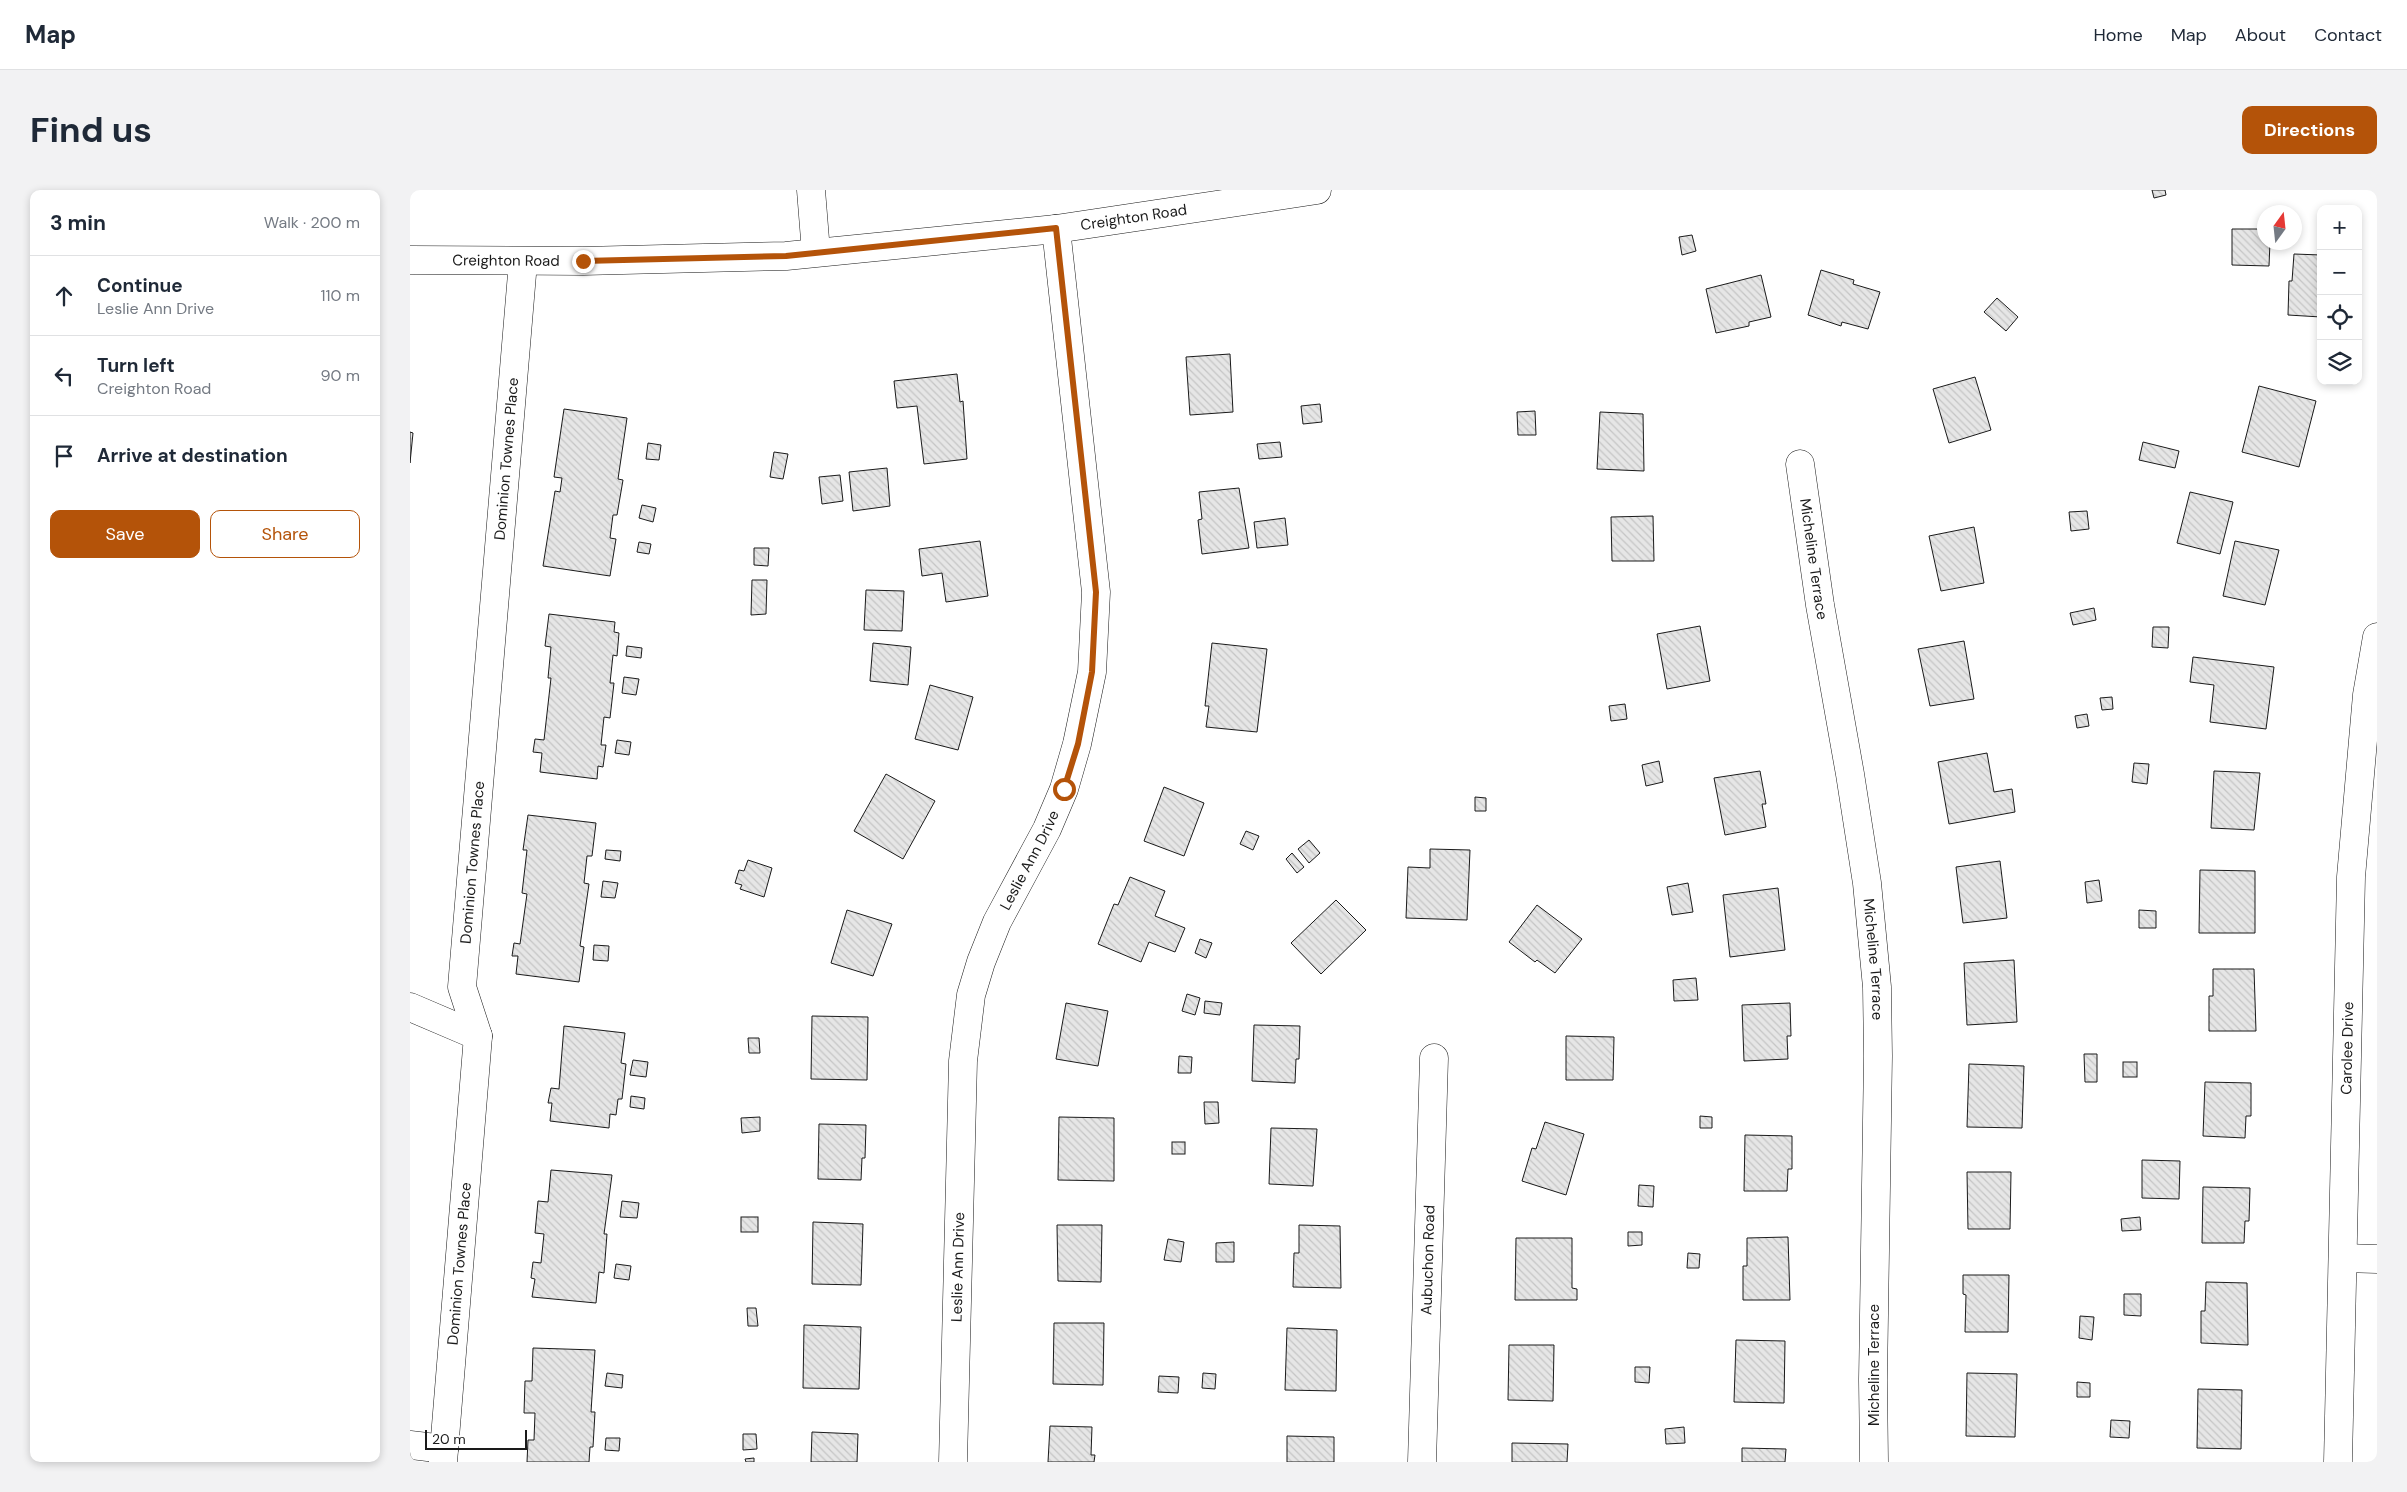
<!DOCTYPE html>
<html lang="en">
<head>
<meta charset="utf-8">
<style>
  :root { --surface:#fff; --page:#f2f2f3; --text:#1f2937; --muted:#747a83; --line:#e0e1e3; --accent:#b45309 }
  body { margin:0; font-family:"DM Sans",sans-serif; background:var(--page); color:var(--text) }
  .controls { position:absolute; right:15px; top:15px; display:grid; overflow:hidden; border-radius:10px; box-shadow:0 2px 8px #0003 }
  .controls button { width:45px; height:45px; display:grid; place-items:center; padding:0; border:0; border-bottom:1px solid var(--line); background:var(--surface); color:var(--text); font:25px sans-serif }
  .compass { position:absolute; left:1847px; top:15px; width:45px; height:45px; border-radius:50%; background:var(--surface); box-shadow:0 2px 8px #0003; rotate:15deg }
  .scale { position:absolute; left:15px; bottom:12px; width:102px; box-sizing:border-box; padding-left:5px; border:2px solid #1a1a1a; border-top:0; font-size:14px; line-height:18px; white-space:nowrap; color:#1a1a1a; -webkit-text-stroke:4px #fff; paint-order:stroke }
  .stop { position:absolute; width:15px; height:15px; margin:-11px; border:4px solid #b45309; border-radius:50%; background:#fff }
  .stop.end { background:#b45309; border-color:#fff; box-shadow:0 1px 5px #0008 }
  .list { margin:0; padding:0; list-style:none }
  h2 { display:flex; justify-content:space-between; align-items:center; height:65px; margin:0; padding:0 20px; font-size:21px }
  h2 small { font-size:16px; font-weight:400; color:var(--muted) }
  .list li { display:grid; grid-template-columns:32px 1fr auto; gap:15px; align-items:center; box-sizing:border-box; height:80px; padding:0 20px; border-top:1px solid var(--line) }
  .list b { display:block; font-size:19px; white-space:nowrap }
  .list p { margin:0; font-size:16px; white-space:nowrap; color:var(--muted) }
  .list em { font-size:16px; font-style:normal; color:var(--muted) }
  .actions { display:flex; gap:10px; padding:15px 20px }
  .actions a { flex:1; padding:11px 0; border:1px solid var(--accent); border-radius:10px; text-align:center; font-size:18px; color:var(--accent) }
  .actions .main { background:var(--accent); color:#fff }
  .icon { flex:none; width:28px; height:28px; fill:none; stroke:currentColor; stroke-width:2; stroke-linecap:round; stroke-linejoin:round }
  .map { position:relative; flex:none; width:1967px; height:1272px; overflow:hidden; border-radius:10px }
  header { display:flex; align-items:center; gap:30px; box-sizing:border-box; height:70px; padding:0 25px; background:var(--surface); border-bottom:1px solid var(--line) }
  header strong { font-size:24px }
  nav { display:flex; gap:28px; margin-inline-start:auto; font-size:18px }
  .intro { display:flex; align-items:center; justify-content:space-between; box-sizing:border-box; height:120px; padding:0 30px }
  h1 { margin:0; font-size:35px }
  .button { padding:12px 22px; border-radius:10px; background:var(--accent); color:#fff; font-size:18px; font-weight:700 }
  main { display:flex; gap:30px; padding:0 30px }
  aside { flex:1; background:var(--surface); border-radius:10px; box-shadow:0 2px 8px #0003 }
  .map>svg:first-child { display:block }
</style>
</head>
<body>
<header>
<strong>Map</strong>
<nav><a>Home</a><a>Map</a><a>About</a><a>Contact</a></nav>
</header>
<div class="intro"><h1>Find us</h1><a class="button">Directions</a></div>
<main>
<aside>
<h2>3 min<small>Walk · 200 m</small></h2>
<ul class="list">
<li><svg class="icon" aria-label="ahead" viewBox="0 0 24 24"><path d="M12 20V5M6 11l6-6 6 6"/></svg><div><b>Continue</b><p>Leslie Ann Drive</p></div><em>110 m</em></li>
<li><svg class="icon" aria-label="left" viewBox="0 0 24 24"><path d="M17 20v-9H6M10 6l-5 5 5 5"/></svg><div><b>Turn left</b><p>Creighton Road</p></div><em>90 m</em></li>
<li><svg class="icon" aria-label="arrive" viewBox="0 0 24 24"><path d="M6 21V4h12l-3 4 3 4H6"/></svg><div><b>Arrive at destination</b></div></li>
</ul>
<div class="actions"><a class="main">Save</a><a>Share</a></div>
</aside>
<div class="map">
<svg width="1967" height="1272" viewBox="0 0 1967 1272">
  <defs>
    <pattern id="building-back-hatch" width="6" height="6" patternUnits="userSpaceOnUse" patternTransform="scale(1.25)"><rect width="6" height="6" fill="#e6e6e6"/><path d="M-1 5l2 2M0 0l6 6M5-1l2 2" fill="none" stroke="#c5c5c5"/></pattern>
  </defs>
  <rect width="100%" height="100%" fill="#fff"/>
  <g fill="url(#building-back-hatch)" stroke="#1a1a1a">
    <path d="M 1742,0 L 1755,0 L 1756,5 L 1744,8 Z"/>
    <path d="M 1822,39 L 1854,39 L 1854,52 L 1860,52 L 1859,76 L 1822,75 Z"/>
    <path d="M 1282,45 L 1286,61 L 1272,65 L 1269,47 Z"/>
    <path d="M 1884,64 L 1911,65 L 1911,127 L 1878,125 L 1879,91 L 1882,91 Z"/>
    <path d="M 1411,80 L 1444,90 L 1443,94 L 1470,102 L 1458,139 L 1432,132 L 1431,136 L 1398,125 Z"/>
    <path d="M 1351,85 L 1361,127 L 1339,132 L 1339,136 L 1306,143 L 1296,99 Z"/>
    <path d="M 1587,108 L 1608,127 L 1596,141 L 1574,122 Z"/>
    <path d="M 820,164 L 823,222 L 780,225 L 776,167 Z"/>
    <path d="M 547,184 L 550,212 L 553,211 L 557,269 L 514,274 L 507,216 L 487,218 L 484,191 Z"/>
    <path d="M 1565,187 L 1581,240 L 1539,253 L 1523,199 Z"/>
    <path d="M 1849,196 L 1906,211 L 1889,277 L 1832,262 Z"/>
    <path d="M 910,214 L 912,232 L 893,234 L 891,216 Z"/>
    <path d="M 154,219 L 217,228 L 208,289 L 213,290 L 207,325 L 203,325 L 200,348 L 206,349 L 200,386 L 133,376 L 145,301 L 150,302 L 152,288 L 144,287 Z"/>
    <path d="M 1125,221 L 1126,245 L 1108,245 L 1107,222 Z"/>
    <path d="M 1190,222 L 1233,224 L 1234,281 L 1187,279 Z"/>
    <path d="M 0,242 L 3,243 L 0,273 Z"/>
    <path d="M 870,252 L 872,267 L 849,269 L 847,254 Z"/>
    <path d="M 1733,252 L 1769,261 L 1765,278 L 1729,270 Z"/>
    <path d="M 238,253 L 251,255 L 249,270 L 236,269 Z"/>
    <path d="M 364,262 L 378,264 L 373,289 L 360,287 Z"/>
    <path d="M 477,278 L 480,316 L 443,321 L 439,282 Z"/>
    <path d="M 430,285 L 433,311 L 412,314 L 409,287 Z"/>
    <path d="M 829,298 L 839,358 L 792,364 L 788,330 L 792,329 L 789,302 Z"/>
    <path d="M 1780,302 L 1823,312 L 1810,364 L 1767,353 Z"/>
    <path d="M 232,315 L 246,318 L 243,332 L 229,328 Z"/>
    <path d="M 1677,321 L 1679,339 L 1661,341 L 1659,322 Z"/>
    <path d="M 1243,326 L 1244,371 L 1202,371 L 1201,327 Z"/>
    <path d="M 875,328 L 878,355 L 847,358 L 844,332 Z"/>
    <path d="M 1564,337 L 1574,393 L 1531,401 L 1519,346 Z"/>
    <path d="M 570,351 L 578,406 L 536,412 L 532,383 L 512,386 L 509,359 Z"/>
    <path d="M 1825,351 L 1869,360 L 1855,415 L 1813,406 Z"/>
    <path d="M 229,352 L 241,354 L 239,364 L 227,362 Z"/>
    <path d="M 344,358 L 359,358 L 358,376 L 344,375 Z"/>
    <path d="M 342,390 L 357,390 L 356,424 L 341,425 Z"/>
    <path d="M 456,400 L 494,401 L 492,441 L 454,440 Z"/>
    <path d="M 1684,418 L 1686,430 L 1663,435 L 1660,423 Z"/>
    <path d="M 139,424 L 205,432 L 204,442 L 209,443 L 207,466 L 203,465 L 200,493 L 204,493 L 200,528 L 194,527 L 191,555 L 196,555 L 193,577 L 188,576 L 187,589 L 130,582 L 132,563 L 123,562 L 125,549 L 134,550 L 141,488 L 138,488 L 141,457 L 135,456 Z"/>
    <path d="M 1290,436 L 1300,491 L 1257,499 L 1247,444 Z"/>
    <path d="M 1743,437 L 1759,437 L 1758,458 L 1742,457 Z"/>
    <path d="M 1554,451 L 1564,509 L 1520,516 L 1508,459 Z"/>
    <path d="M 463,453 L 501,457 L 498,495 L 460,491 Z"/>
    <path d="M 802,453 L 857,459 L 847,542 L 796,537 L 799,516 L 795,516 Z"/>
    <path d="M 217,456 L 232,458 L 231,468 L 216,466 Z"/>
    <path d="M 1783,467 L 1864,477 L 1856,539 L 1800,532 L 1804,495 L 1780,492 Z"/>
    <path d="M 214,487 L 229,489 L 226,505 L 212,503 Z"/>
    <path d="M 520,495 L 563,507 L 548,560 L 505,549 Z"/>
    <path d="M 1702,507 L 1703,519 L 1692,520 L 1690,508 Z"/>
    <path d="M 1215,514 L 1217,529 L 1201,531 L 1199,516 Z"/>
    <path d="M 1677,524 L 1679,536 L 1667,538 L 1665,526 Z"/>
    <path d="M 207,550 L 221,552 L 219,565 L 205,563 Z"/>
    <path d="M 1577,563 L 1584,602 L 1602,599 L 1605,622 L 1539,634 L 1528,572 Z"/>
    <path d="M 1249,571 L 1253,592 L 1236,596 L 1232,575 Z"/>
    <path d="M 1724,573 L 1739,574 L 1737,594 L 1722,592 Z"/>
    <path d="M 1350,581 L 1356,614 L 1352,614 L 1356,637 L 1315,645 L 1304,588 Z"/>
    <path d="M 1804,581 L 1850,583 L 1844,640 L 1801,638 Z"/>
    <path d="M 476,584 L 525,611 L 493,669 L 444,641 Z"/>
    <path d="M 754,597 L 794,613 L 774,666 L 734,651 Z"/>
    <path d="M 1065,607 L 1076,608 L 1076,621 L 1065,621 Z"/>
    <path d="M 118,625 L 186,633 L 182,666 L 177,666 L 174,693 L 179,694 L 170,756 L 174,757 L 169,792 L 106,784 L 108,766 L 102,766 L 104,753 L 110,754 L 117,704 L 112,703 L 117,660 L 113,660 Z"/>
    <path d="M 836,641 L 849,646 L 843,660 L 830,654 Z"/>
    <path d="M 899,650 L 910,663 L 899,673 L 888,659 Z"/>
    <path d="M 1020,659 L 1060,660 L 1057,730 L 996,728 L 998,677 L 1020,678 Z"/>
    <path d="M 196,660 L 211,661 L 210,671 L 195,669 Z"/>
    <path d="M 882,663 L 894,677 L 887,683 L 876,669 Z"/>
    <path d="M 338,670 L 362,678 L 354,707 L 330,699 L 332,695 L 325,693 L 329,680 L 334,681 Z"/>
    <path d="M 1590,671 L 1597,728 L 1553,733 L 1546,677 Z"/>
    <path d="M 1790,680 L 1845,681 L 1845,743 L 1789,743 Z"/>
    <path d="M 720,687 L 755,701 L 745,726 L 775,738 L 765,762 L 739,752 L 731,772 L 688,754 L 704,714 L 708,715 Z"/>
    <path d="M 1689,690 L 1692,711 L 1677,713 L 1675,692 Z"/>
    <path d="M 193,691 L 208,693 L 205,708 L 191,707 Z"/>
    <path d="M 1278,693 L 1283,722 L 1262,725 L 1257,697 Z"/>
    <path d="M 1368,698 L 1375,760 L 1320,767 L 1313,705 Z"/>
    <path d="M 926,710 L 956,740 L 911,784 L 881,753 Z"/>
    <path d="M 1127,715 L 1172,749 L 1145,783 L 1127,770 L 1125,772 L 1099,752 Z"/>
    <path d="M 437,720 L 482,734 L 463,786 L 421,773 Z"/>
    <path d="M 1729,720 L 1746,721 L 1746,738 L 1729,738 Z"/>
    <path d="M 790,749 L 802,753 L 796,768 L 785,763 Z"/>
    <path d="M 184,755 L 199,756 L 198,771 L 183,770 Z"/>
    <path d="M 1604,770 L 1607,832 L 1557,835 L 1554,773 Z"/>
    <path d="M 1803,779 L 1844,779 L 1846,841 L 1799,841 L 1799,806 L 1803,806 Z"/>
    <path d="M 1286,788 L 1288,810 L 1264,811 L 1263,790 Z"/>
    <path d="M 777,804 L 790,808 L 785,825 L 772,821 Z"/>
    <path d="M 795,811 L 812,813 L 810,825 L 794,823 Z"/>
    <path d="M 656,813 L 698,821 L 688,876 L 646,869 Z"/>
    <path d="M 1380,813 L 1381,846 L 1377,846 L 1378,869 L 1334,871 L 1332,815 Z"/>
    <path d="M 402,826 L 458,827 L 457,890 L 401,889 Z"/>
    <path d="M 844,835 L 890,836 L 889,869 L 886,869 L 885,893 L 842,891 Z"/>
    <path d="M 154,836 L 215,843 L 211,873 L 216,874 L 212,909 L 208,909 L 206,925 L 200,924 L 199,938 L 140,931 L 142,913 L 138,913 L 141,898 L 149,899 Z"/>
    <path d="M 1156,846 L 1204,847 L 1203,890 L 1156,890 Z"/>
    <path d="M 338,848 L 349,848 L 350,863 L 339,863 Z"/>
    <path d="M 1674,864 L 1687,864 L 1687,892 L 1675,892 Z"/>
    <path d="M 769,866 L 782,867 L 781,883 L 768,883 Z"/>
    <path d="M 223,870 L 238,872 L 236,887 L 220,885 Z"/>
    <rect x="1713" y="872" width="14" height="15"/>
    <path d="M 1559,874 L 1614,876 L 1612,938 L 1557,937 Z"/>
    <path d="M 1795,892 L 1841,893 L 1841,926 L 1836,926 L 1835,948 L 1793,946 Z"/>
    <path d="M 221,906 L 235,908 L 234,919 L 220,917 Z"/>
    <path d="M 794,912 L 808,912 L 809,933 L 795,934 Z"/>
    <path d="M 1290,926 L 1302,927 L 1302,938 L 1290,938 Z"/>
    <path d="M 350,927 L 350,941 L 332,943 L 331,928 Z"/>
    <path d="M 649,927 L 704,928 L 704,991 L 648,990 Z"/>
    <path d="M 1135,932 L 1174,944 L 1156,1005 L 1112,991 L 1122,958 L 1126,959 Z"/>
    <path d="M 409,934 L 456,935 L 455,968 L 452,968 L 451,990 L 408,989 Z"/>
    <path d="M 861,938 L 907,939 L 903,996 L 859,994 Z"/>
    <path d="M 1335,945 L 1382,946 L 1382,979 L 1378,979 L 1377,1001 L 1334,1001 Z"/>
    <rect x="762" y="952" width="13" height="12"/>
    <path d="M 1732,970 L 1770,971 L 1769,1009 L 1732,1008 Z"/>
    <path d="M 141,980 L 202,985 L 194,1044 L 197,1044 L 194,1083 L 189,1082 L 186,1113 L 122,1107 L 125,1089 L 121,1088 L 123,1072 L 131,1073 L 134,1044 L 125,1043 L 128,1011 L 138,1012 Z"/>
    <path d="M 1557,982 L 1601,982 L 1600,1039 L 1558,1039 Z"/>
    <path d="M 1229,995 L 1244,996 L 1243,1017 L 1228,1016 Z"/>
    <path d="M 1793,997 L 1840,998 L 1839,1031 L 1835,1031 L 1834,1053 L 1792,1053 Z"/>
    <path d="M 212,1011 L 229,1013 L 227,1028 L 210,1027 Z"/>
    <rect x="331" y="1027" width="17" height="15"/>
    <path d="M 1730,1027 L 1731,1040 L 1712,1041 L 1711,1029 Z"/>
    <path d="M 403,1032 L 453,1034 L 451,1095 L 402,1094 Z"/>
    <path d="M 647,1035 L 692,1035 L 691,1092 L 648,1091 Z"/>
    <path d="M 889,1035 L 930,1036 L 931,1098 L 883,1097 L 884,1063 L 889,1063 Z"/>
    <path d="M 1218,1042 L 1232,1042 L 1232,1055 L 1218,1056 Z"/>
    <path d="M 1378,1047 L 1380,1110 L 1333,1110 L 1333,1076 L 1337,1076 L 1337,1048 Z"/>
    <path d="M 1106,1048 L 1162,1048 L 1162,1098 L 1167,1099 L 1167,1110 L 1105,1110 Z"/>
    <path d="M 758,1049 L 774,1052 L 771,1072 L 754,1070 Z"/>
    <path d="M 824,1052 L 824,1072 L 806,1072 L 806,1053 Z"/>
    <path d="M 1278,1063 L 1290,1064 L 1289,1078 L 1277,1078 Z"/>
    <path d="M 206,1074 L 221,1076 L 219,1090 L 204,1088 Z"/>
    <path d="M 1553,1085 L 1599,1085 L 1598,1142 L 1555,1142 L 1556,1105 L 1553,1104 Z"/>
    <path d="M 1796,1092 L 1837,1093 L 1838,1155 L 1791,1153 L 1791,1121 L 1795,1121 Z"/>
    <path d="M 1714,1104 L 1731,1104 L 1731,1126 L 1714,1125 Z"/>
    <path d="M 337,1118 L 346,1118 L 348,1136 L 338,1136 Z"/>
    <path d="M 1670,1126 L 1684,1127 L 1682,1150 L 1669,1148 Z"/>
    <path d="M 644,1133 L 694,1133 L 693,1195 L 643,1194 Z"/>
    <path d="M 394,1135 L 451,1137 L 449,1199 L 393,1198 Z"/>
    <path d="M 877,1138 L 927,1140 L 926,1201 L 875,1200 Z"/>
    <path d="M 1326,1150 L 1375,1151 L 1374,1213 L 1324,1212 Z"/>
    <path d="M 1099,1155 L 1144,1155 L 1143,1211 L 1098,1210 Z"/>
    <path d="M 123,1158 L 185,1160 L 181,1222 L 185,1222 L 183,1257 L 180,1257 L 179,1272 L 117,1272 L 118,1250 L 124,1250 L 125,1223 L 114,1223 L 115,1191 L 122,1191 Z"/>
    <path d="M 1225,1177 L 1240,1177 L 1239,1193 L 1225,1192 Z"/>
    <path d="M 197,1183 L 213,1185 L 212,1198 L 195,1196 Z"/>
    <path d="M 793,1183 L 806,1184 L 805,1199 L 792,1198 Z"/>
    <path d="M 1557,1183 L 1607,1184 L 1605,1247 L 1556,1246 Z"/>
    <path d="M 749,1186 L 769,1187 L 768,1203 L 748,1202 Z"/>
    <path d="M 1667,1192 L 1680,1193 L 1680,1207 L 1667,1207 Z"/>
    <path d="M 1788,1199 L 1832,1200 L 1831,1259 L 1787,1258 Z"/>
    <path d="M 1701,1230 L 1720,1231 L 1719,1248 L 1700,1247 Z"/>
    <path d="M 640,1236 L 682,1237 L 681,1265 L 685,1265 L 684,1272 L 638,1272 Z"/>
    <path d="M 1274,1237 L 1275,1253 L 1256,1254 L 1255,1239 Z"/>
    <path d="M 402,1242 L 448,1244 L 447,1272 L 401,1272 Z"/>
    <path d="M 333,1244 L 346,1244 L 347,1259 L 333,1260 Z"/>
    <path d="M 877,1246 L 924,1247 L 924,1272 L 877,1272 Z"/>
    <path d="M 196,1248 L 210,1248 L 209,1261 L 195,1260 Z"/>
    <path d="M 1102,1253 L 1158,1254 L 1157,1272 L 1102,1272 Z"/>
    <path d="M 1332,1258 L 1376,1259 L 1375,1272 L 1332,1272 Z"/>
    <path d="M 344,1268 L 344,1272 L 336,1272 L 335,1269 Z"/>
  </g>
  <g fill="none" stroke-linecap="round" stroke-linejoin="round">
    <g stroke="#1a1a1a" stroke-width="29">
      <g id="minor">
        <path d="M 401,0 L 406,62"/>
        <path id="s1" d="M 1390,274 L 1410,415 L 1440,584 L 1457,693 L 1467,797 L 1468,866 L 1463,1190 L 1464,1272"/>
        <path d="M 0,817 L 68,846"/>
        <path d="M 1933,1068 L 1967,1069"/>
        <path d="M 0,1255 L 34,1259"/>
        <path id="s2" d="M 33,1272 L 68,846 L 52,797 L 113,72"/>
        <path id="s3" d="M 543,1272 L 553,871 L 561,805 L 571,772 L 587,732 L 637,639 L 654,599 L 667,554 L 682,482 L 686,402 L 646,39"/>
        <path id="s4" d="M 1012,1272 L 1024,868"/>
        <path id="s5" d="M 1928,1272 L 1941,687 L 1957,505 L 1967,447"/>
      </g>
    </g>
    <g stroke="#1a1a1a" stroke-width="29">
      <g id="major">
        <path id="s6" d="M 0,70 L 173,71 L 376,66 L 646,39 L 907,0"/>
      </g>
    </g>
    <use href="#minor" stroke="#fff" stroke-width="28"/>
    <use href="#major" stroke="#fff" stroke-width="28"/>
  </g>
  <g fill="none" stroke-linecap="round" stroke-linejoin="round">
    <path stroke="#b45309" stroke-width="6" d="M 173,71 L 376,66 L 646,38 L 686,402 L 682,482 L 668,554 L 654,599"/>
  </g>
  <g text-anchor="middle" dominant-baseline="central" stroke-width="4" stroke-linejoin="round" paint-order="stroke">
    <g font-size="15" fill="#1a1a1a" stroke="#fff">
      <text stroke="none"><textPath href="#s6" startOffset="726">Creighton Road</textPath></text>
      <text stroke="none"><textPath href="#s6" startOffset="96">Creighton Road</textPath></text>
      <text stroke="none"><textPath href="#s2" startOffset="1009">Dominion Townes Place</textPath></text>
      <text stroke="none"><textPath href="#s1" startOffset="96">Micheline Terrace</textPath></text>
      <text stroke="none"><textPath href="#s3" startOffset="615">Leslie Ann Drive</textPath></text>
      <text stroke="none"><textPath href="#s2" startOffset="604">Dominion Townes Place</textPath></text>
      <text stroke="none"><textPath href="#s1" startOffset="501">Micheline Terrace</textPath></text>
      <text stroke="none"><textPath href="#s5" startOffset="414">Carolee Drive</textPath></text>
      <text stroke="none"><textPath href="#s4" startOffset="202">Aubuchon Road</textPath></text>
      <text stroke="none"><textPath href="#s2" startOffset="199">Dominion Townes Place</textPath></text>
      <text stroke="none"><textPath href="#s3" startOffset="195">Leslie Ann Drive</textPath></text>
      <text transform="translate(1464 1175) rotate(-90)">Micheline Terrace</text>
    </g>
  </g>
</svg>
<div class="controls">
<button>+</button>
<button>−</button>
<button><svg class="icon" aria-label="locate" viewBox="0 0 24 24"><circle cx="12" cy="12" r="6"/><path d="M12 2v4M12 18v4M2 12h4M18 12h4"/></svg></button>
<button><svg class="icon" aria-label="layers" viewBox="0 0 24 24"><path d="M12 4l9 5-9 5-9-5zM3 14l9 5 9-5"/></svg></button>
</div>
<svg class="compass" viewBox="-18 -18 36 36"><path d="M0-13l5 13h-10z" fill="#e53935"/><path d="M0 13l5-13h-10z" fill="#747a83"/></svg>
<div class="scale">20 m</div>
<div class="stop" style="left:654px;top:599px"></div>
<div class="stop end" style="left:173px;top:71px"></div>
</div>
</main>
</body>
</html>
